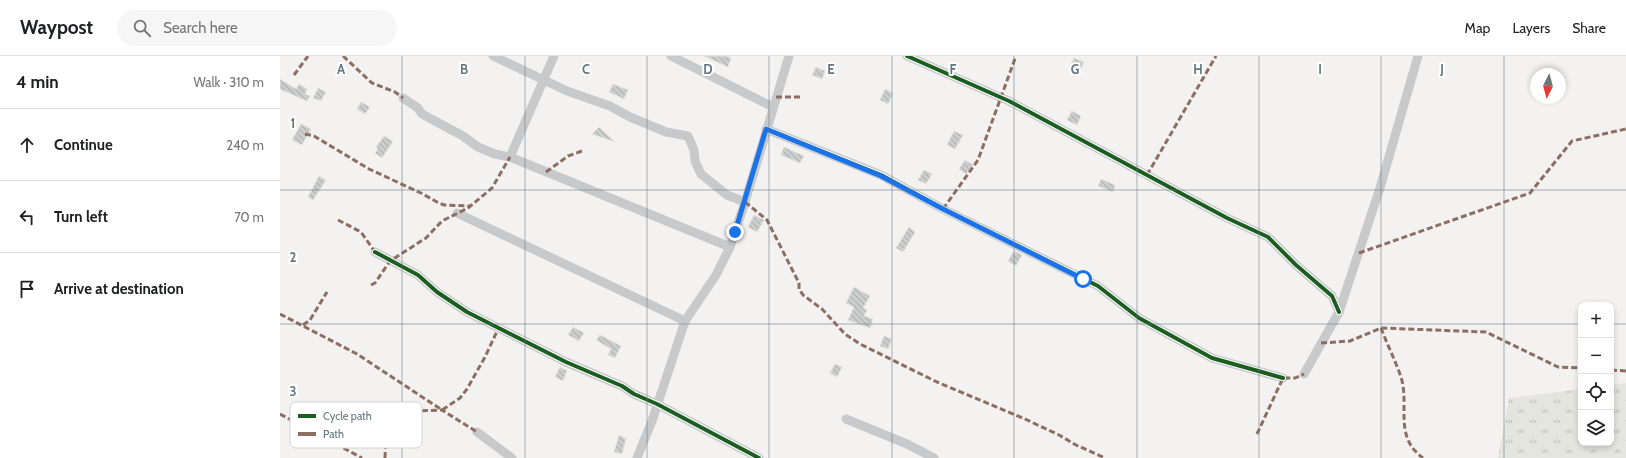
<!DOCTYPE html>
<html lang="en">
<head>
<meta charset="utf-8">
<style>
  :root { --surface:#fff; --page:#f6f6f6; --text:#202124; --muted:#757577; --line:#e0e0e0 }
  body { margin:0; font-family:Cabin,sans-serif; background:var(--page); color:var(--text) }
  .controls { position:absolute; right:12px; bottom:12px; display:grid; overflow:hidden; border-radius:8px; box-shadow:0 2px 6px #0003 }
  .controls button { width:36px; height:36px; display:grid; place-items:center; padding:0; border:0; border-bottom:1px solid var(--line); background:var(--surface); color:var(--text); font:20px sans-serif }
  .compass { position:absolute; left:1250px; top:12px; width:36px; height:36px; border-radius:50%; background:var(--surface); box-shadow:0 2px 6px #0003; rotate:186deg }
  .stop { position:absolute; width:12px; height:12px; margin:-9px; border:3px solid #1a73e8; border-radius:50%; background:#fff }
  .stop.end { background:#1a73e8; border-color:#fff; box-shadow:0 1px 4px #0008 }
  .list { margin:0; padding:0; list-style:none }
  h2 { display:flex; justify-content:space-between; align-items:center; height:52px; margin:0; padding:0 16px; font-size:17px }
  h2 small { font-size:13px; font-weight:400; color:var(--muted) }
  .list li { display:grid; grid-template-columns:26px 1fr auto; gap:12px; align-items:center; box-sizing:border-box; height:72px; padding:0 16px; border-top:1px solid var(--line) }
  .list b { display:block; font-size:15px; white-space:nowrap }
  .list em { font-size:13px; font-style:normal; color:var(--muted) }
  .icon { flex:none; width:22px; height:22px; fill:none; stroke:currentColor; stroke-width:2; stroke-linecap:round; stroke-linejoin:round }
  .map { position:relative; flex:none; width:1346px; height:402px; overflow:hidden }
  header { display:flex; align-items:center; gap:24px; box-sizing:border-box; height:56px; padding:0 20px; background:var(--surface); border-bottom:1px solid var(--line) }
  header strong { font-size:19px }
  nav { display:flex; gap:22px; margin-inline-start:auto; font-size:14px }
  .search { width:280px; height:36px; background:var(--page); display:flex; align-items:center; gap:10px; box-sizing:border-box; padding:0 14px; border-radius:22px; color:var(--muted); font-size:15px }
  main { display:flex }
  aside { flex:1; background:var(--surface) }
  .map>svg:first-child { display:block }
</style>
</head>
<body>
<header>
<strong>Waypost</strong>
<div class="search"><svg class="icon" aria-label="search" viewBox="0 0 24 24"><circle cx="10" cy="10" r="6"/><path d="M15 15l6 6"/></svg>Search here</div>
<nav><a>Map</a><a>Layers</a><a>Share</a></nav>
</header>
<main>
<aside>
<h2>4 min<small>Walk · 310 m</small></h2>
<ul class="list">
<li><svg class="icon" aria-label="ahead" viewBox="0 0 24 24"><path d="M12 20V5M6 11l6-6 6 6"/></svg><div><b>Continue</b></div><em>240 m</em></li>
<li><svg class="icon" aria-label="left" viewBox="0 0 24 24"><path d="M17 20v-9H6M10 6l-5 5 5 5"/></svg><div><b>Turn left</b></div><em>70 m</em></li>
<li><svg class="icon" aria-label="arrive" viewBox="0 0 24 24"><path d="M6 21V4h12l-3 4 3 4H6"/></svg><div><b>Arrive at destination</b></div></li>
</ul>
</aside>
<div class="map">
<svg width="1346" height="402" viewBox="0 0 1346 402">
  <defs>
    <pattern id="grass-tufts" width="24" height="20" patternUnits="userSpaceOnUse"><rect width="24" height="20" fill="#e3e5de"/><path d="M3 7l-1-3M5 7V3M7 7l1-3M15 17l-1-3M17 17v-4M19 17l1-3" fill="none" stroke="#bcbeb9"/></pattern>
    <pattern id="building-back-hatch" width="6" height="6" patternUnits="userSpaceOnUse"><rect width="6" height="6" fill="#cbcdcd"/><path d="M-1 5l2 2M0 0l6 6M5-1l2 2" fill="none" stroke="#a8abac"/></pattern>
  </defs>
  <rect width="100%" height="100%" fill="#f3f2f0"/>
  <path fill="url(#grass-tufts)" d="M 1346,327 L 1346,402 L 1218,402 L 1229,342 L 1301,333 L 1301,387 L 1331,387 L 1331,329 Z"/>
  <g fill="url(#building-back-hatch)" stroke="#e2e2e0">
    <path d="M 424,0 L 447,0 L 451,2 L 448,11 Z"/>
    <path d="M 794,2 L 804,6 L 801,13 L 791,9 Z"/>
    <path d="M 536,11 L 545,15 L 542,23 L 532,19 Z"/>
    <path d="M 0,23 L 16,33 L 19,28 L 27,33 L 25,38 L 30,40 L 27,45 L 0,33 Z"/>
    <path d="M 333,28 L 348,34 L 344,43 L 329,36 Z"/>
    <path d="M 38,32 L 46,36 L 41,45 L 33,42 Z"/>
    <path d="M 605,33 L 613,37 L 608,48 L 600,44 Z"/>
    <path d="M 81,46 L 90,51 L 85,58 L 77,53 Z"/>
    <path d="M 792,55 L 801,60 L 797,69 L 787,64 Z"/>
    <path d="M 21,68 L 31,73 L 22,89 L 12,84 Z"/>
    <path d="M 319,71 L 335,86 L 312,78 Z"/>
    <path d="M 674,75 L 683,79 L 675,93 L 667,89 Z"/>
    <path d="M 104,80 L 113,85 L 102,102 L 95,97 L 98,93 L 96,91 Z"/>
    <path d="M 504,91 L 524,100 L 520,107 L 501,99 Z"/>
    <path d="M 685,104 L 693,109 L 686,118 L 679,113 Z"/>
    <path d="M 644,114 L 652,118 L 646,128 L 638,124 Z"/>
    <path d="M 39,120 L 46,124 L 33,144 L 28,141 Z"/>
    <path d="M 821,123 L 835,129 L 833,136 L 818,130 Z"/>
    <path d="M 474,159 L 484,164 L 477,176 L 468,171 Z"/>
    <path d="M 629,171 L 635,176 L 623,196 L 616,192 Z"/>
    <path d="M 734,195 L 742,199 L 736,210 L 728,205 Z"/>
    <path d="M 574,231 L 590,240 L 583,252 L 587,254 L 584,260 L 593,263 L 590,272 L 568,264 L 574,251 L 566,247 Z"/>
    <path d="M 293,271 L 304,277 L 299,285 L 288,279 Z"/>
    <path d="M 320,279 L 341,290 L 335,302 L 328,299 L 331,293 L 316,284 Z"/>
    <path d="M 604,280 L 612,283 L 608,293 L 600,290 Z"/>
    <path d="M 555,308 L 562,311 L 557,321 L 550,317 Z"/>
    <path d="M 280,311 L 287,315 L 283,325 L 275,321 Z"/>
    <path d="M 339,379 L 346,383 L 342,398 L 334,396 Z"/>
  </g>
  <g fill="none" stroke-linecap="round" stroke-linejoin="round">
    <g stroke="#c8c9ca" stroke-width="9">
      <path d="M 213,0 L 287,35 L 330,50 L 350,61 L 386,76 L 408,80 L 414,94 L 415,105 L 421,118 L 447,139 L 465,146"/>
      <path d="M 391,0 L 493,51"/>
      <path d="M 627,0 L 729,45 L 947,162 L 988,181 L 1016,209 L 1052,240 L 1059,256"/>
      <path d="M 123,42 L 138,52 L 142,58 L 183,80 L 198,91 L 215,98 L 230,101 L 450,191"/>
      <path d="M 486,73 L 601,119 L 663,153 L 818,230 L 859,262 L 932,302 L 1003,322"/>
      <path d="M 230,101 L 274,0"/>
      <path d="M 177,157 L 405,265"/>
      <path d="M 95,196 L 138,219 L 157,236 L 187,256 L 286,306 L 342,330 L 354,338 L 377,348 L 479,402"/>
      <path d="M 1024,318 L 1059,256 L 1100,132 L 1138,0"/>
      <path d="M 566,363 L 627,388 L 654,402"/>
      <path d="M 197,376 L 232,402"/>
      <path d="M 357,402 L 372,365 L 405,265 L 436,219 L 450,191 L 465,146 L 509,0"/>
    </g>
    <g stroke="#8d6e63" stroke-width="3" stroke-dasharray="6 3" stroke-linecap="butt">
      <path d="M 63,0 L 92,27 L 115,36 L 123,42"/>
      <path d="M 14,19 L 28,0"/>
      <path d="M 496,41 L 523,41"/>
      <path d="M 25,78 L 34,80 L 89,113 L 141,137 L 157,146 L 164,149 L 190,150"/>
      <path d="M 266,116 L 288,100 L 302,95"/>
      <path d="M 867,119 L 936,0"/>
      <path d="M 465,146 L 487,164 L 519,227 L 519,233 L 523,239 L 542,253 L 565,278 L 580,288 L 657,326 L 745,363 L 779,379 L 796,389 L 825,402"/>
      <path d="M 663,153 L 698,104 L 736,0"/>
      <path d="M 58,164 L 81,176 L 95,196"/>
      <path d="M 1079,197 L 1250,137 L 1292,85 L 1346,73"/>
      <path d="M 91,229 L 95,227 L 110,205 L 146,182 L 162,165 L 188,152 L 212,132 L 230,101"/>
      <path d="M 0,258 L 77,298 L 162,354 L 180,342 L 187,333 L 205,301 L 219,271"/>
      <path d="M 23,269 L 30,264 L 47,236"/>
      <path d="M 1101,272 C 1107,288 1115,304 1121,321 C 1130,350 1113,380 1143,402"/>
      <path d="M 1041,287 L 1070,285 L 1101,272 L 1206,276 L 1278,311 L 1301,312"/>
      <path d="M 1331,314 L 1346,315"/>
      <path d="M 0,358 L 82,402"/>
      <path d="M 977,378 L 1003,322 L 1015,322 L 1024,318"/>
      <path d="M 105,402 L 107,356 L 162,354 L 197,376"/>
    </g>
    <g stroke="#fff" stroke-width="6">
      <g id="cycleway">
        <path d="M 627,0 L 729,45 L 947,162 L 988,181 L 1016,209 L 1052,240 L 1059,256"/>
        <path d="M 486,73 L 601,119 L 663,153 L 818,230 L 859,262 L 932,302 L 1003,322"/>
        <path d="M 95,196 L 138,219 L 157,236 L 187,256 L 286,306 L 342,330 L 354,338 L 377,348 L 479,402"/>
      </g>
    </g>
    <use href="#cycleway" stroke="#1b5e20" stroke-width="4"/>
  </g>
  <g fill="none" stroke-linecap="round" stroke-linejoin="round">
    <path stroke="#1a73e8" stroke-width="5" d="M 455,176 L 486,73 L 601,120 L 663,153 L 803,223"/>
  </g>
  <path fill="none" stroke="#637780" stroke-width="1" stroke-opacity="0.55" d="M 122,0 L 122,402M 245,0 L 245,402M 367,0 L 367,402M 489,0 L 489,402M 612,0 L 612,402M 734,0 L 734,402M 857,0 L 857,402M 979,0 L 979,402M 1101,0 L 1101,402M 1224,0 L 1224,402M 0,134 L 1346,134M 0,268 L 1301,268M 1331,268 L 1346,268"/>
  <rect x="10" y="346" width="132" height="46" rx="6" fill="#fff" stroke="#d0d6d9" stroke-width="1"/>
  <rect x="18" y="358" width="18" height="4" fill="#1b5e20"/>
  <rect x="18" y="376" width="18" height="4" fill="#8d6e63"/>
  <g font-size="11" fill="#637780">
    <text x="43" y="364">Cycle path</text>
    <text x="43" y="382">Path</text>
  </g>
  <g font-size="13" text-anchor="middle" font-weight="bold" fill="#637780" stroke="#fff" stroke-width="4" stroke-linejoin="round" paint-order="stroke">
    <text x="61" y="18">A</text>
    <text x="184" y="18">B</text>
    <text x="306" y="18">C</text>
    <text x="428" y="18">D</text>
    <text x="551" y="18">E</text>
    <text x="673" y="18">F</text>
    <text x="795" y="18">G</text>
    <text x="918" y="18">H</text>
    <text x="1040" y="18">I</text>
    <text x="1162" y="18">J</text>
    <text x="13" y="72">1</text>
    <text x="13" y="206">2</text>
    <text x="13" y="340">3</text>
  </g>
</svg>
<div class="controls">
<button>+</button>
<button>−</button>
<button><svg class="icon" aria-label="locate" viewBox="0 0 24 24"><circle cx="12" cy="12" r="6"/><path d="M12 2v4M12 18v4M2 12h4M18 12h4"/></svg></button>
<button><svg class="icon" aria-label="layers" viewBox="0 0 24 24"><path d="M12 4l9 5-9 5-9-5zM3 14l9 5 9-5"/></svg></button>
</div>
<svg class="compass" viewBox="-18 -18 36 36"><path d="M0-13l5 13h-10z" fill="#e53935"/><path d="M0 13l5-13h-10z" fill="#757577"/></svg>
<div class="stop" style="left:803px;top:223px"></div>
<div class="stop end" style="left:455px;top:176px"></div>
</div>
</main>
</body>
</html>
